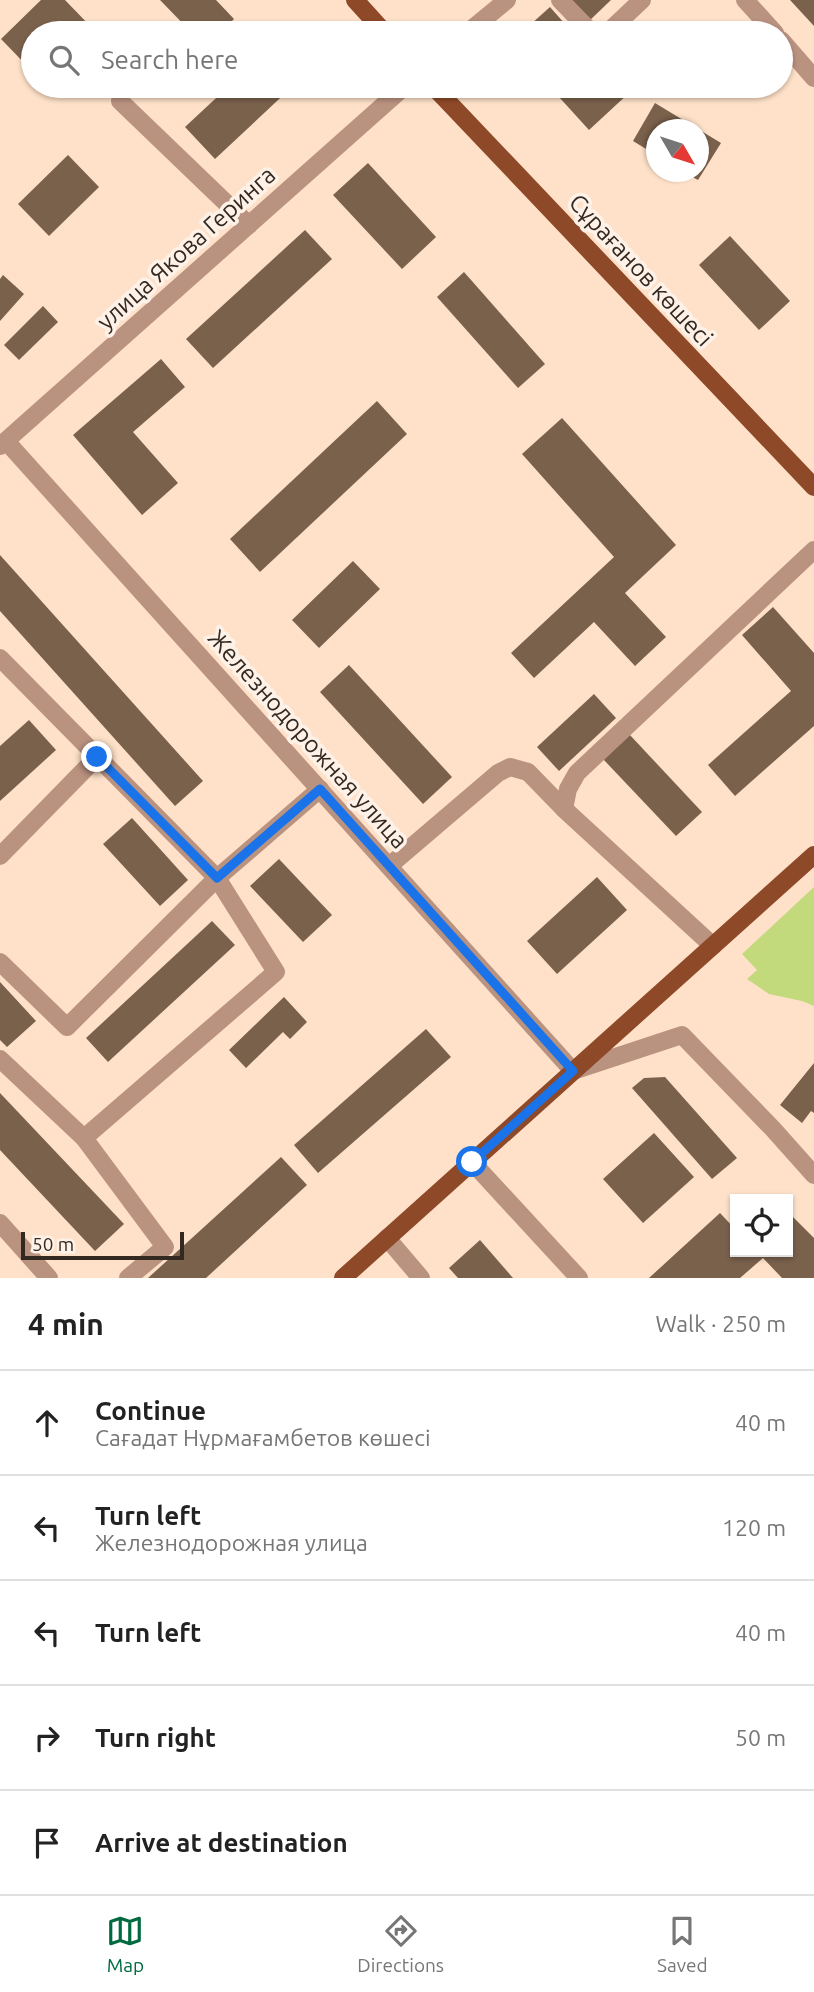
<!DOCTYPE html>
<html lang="en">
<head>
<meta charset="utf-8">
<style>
  :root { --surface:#fff; --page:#f2f2f2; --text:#222; --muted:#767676; --line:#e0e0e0; --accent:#00693f }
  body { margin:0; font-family:Ubuntu,sans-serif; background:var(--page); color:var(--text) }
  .controls { position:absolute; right:21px; bottom:21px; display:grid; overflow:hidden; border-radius:0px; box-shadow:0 2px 5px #0004 }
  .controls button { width:63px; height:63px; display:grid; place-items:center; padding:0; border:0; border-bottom:2px solid var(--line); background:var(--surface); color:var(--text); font:35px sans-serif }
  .compass { position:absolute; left:646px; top:119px; width:63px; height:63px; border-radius:50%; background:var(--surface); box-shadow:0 2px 5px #0004; rotate:129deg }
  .scale { position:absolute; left:21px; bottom:18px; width:163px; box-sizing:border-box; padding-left:7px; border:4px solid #342920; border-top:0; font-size:19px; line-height:24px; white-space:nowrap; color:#342920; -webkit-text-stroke:5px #fef2e8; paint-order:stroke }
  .stop { position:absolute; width:21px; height:21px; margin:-16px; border:5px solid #1a73e8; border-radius:50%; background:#fff }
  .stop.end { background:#1a73e8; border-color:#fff; box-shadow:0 2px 7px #0008 }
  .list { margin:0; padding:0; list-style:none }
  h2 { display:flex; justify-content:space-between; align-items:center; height:91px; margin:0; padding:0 28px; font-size:30px }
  h2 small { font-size:23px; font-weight:400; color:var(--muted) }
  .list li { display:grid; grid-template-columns:46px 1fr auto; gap:21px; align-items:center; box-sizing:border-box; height:105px; padding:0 28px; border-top:2px solid var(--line) }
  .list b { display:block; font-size:26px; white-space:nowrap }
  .list p { margin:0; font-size:23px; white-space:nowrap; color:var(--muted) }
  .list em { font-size:23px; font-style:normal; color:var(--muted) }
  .icon { flex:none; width:38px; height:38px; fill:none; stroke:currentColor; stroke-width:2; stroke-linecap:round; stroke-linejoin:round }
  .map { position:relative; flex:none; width:814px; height:1278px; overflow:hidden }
  .search { position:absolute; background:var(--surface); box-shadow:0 2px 5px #0004; left:21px; right:21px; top:21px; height:77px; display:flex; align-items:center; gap:18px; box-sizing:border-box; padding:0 24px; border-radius:38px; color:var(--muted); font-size:26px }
  .sheet { height:616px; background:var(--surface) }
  nav { display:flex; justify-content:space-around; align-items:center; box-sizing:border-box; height:98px; border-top:2px solid var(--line); background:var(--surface); font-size:19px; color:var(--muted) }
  nav a { display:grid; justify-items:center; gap:4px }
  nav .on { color:var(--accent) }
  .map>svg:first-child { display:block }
</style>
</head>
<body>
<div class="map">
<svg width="814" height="1278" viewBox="0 0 814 1278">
  <rect width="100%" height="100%" fill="#fee1c8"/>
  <path fill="#c2d97c" d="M 814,887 L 814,1006 L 802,1001 L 769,994 L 747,979 L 757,970 L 742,954 Z"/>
  <g fill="#7a614c">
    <path d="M 41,0 L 65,0 L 94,30 L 91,33 L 33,33 L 33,72 L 1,39 Z"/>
    <path d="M 160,0 L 216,0 L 234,19 L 220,33 L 192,33 Z"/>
    <path d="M 568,0 L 611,0 L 588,22 Z"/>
    <path d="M 790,0 L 814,0 L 814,26 Z"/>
    <path d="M 550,7 L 572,32 L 570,33 L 521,33 Z"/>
    <path d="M 229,86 L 293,86 L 215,159 L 185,127 Z"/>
    <path d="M 549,86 L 623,86 L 629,93 L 589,130 Z"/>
    <path d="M 655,103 L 721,143 L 698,180 L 683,172 L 698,172 L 698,130 L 656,130 L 656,155 L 633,141 Z"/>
    <path d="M 68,155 L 99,187 L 49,236 L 18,204 Z"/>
    <path d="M 368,163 L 436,237 L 402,269 L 333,195 Z"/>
    <path d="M 305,230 L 332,259 L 213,368 L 186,339 Z"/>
    <path d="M 730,236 L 790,301 L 759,330 L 699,265 Z"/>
    <path d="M 464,272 L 545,364 L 518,388 L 437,297 Z"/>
    <path d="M 3,275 L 24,294 L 0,321 L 0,279 Z"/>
    <path d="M 43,306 L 58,322 L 19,360 L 4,345 Z"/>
    <path d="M 161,359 L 185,387 L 133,432 L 178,483 L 142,515 L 73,435 Z"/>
    <path d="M 377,401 L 407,434 L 260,572 L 230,539 Z"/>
    <path d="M 562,418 L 676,545 L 625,593 L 666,637 L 635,666 L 594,622 L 534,678 L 511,653 L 614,557 L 522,454 Z"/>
    <path d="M 0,555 L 203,781 L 175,806 L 0,611 Z"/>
    <path d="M 353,561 L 380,589 L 319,648 L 292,620 Z"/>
    <path d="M 773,607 L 814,653 L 814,726 L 735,796 L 708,765 L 791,691 L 742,635 Z"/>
    <path d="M 349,665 L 452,777 L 423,804 L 320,692 Z"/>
    <path d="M 594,694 L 616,718 L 559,771 L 537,747 Z"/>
    <path d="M 29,720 L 56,750 L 0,801 L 0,746 Z"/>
    <path d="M 629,734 L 702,812 L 676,836 L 603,759 Z"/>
    <path d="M 132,818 L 188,880 L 160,906 L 103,844 Z"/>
    <path d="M 279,859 L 332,915 L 303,942 L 250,886 Z"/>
    <path d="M 597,877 L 627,910 L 557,974 L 527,941 Z"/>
    <path d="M 212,921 L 235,945 L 108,1062 L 86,1038 Z"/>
    <path d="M 0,982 L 36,1021 L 7,1047 L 0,1040 Z"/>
    <path d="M 284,997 L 307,1022 L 290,1039 L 283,1032 L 246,1068 L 229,1050 Z"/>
    <path d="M 426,1029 L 451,1057 L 318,1173 L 294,1145 Z"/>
    <path d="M 814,1063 L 814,1113 L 811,1111 L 802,1123 L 780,1105 Z"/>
    <path d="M 665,1077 L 737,1158 L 712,1179 L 632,1088 L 644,1078 Z"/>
    <path d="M 0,1093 L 124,1224 L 95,1251 L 0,1150 Z"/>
    <path d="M 654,1133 L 694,1177 L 643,1223 L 603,1179 Z"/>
    <path d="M 281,1157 L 307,1185 L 206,1278 L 148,1278 Z"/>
    <path d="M 788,1212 L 814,1238 L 814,1278 L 782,1278 L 763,1258 L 740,1278 L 649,1278 L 720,1213 L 735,1229 L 735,1252 L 788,1252 Z"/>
    <path d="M 480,1240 L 513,1278 L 458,1278 L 449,1268 Z"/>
  </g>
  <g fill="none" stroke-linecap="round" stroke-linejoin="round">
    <g stroke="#ba9280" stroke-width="18">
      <path d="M 560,0 L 592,33"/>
      <path d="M 745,0 L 775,33"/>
      <path d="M 467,33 L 507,0"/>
      <path d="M 607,33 L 642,0"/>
      <path d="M 781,40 L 814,78"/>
      <path d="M 120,101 L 249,225"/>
      <path d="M 6,441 L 573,1071 L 682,1035 L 773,1129 L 814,1175"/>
      <path d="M 0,446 L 405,86"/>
      <path d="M 0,658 L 217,878 L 67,1027 L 0,962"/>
      <path d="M 564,809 L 713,946"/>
      <path d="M 0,856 L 97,757"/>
      <path d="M 389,866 L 498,773 L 510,767 L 528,772 L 564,809 L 568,789 L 577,773 L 814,550"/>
      <path d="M 0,1059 L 84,1138"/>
      <path d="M 472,1162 L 579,1278"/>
      <path d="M 0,1223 L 49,1278"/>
      <path d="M 387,1238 L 421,1278"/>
      <path d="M 128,1278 L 165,1247 L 84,1138 L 276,972 L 217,878 L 320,789"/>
    </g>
    <g stroke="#8e4928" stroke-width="18">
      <path d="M 355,0 L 385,33"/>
      <path d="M 433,86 L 814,487"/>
      <path d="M 343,1278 L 814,855"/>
    </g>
  </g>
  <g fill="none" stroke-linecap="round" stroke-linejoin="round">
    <path stroke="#1a73e8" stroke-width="9" d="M 97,757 L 217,878 L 320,789 L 573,1071 L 472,1162"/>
  </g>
  <g text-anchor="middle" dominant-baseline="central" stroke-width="7" stroke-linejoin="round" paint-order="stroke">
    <g font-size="24" fill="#342920" stroke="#fef2e8">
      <text transform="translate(186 248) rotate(-42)">улица Якова Геринга</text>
      <text transform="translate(641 270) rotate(47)">Сұрағанов көшесі</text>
      <text transform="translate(308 739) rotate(48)">Железнодорожная улица</text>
    </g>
  </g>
</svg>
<div class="controls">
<button><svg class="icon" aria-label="locate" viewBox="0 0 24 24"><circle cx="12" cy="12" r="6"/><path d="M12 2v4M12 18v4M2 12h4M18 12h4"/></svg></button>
</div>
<svg class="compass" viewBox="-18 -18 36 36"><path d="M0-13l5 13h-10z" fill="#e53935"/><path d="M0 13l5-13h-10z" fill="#767676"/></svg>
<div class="scale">50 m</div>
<div class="stop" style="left:472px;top:1162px"></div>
<div class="stop end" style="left:97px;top:757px"></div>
<div class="search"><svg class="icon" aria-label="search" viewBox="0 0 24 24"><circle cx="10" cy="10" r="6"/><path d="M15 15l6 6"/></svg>Search here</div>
</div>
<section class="sheet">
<h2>4 min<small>Walk · 250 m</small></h2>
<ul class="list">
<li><svg class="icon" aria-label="ahead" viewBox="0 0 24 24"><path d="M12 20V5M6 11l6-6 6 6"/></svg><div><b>Continue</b><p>Сағадат Нұрмағамбетов көшесі</p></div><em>40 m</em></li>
<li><svg class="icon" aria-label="left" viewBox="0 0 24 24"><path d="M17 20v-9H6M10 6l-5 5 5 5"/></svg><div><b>Turn left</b><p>Железнодорожная улица</p></div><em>120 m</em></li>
<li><svg class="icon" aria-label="left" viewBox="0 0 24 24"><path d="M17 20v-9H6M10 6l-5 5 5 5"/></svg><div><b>Turn left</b></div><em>40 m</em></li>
<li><svg class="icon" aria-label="right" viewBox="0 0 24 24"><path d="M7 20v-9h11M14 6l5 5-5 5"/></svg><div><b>Turn right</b></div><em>50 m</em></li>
<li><svg class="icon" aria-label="arrive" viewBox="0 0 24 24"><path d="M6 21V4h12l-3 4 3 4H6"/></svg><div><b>Arrive at destination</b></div></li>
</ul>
</section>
<nav>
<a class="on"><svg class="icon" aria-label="map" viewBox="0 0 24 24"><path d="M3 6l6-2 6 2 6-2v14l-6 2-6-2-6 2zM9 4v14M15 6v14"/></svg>Map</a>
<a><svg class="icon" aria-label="directions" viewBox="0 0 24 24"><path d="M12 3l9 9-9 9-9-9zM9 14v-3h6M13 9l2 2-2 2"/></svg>Directions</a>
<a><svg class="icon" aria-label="saved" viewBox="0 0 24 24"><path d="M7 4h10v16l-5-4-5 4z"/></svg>Saved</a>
</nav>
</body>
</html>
